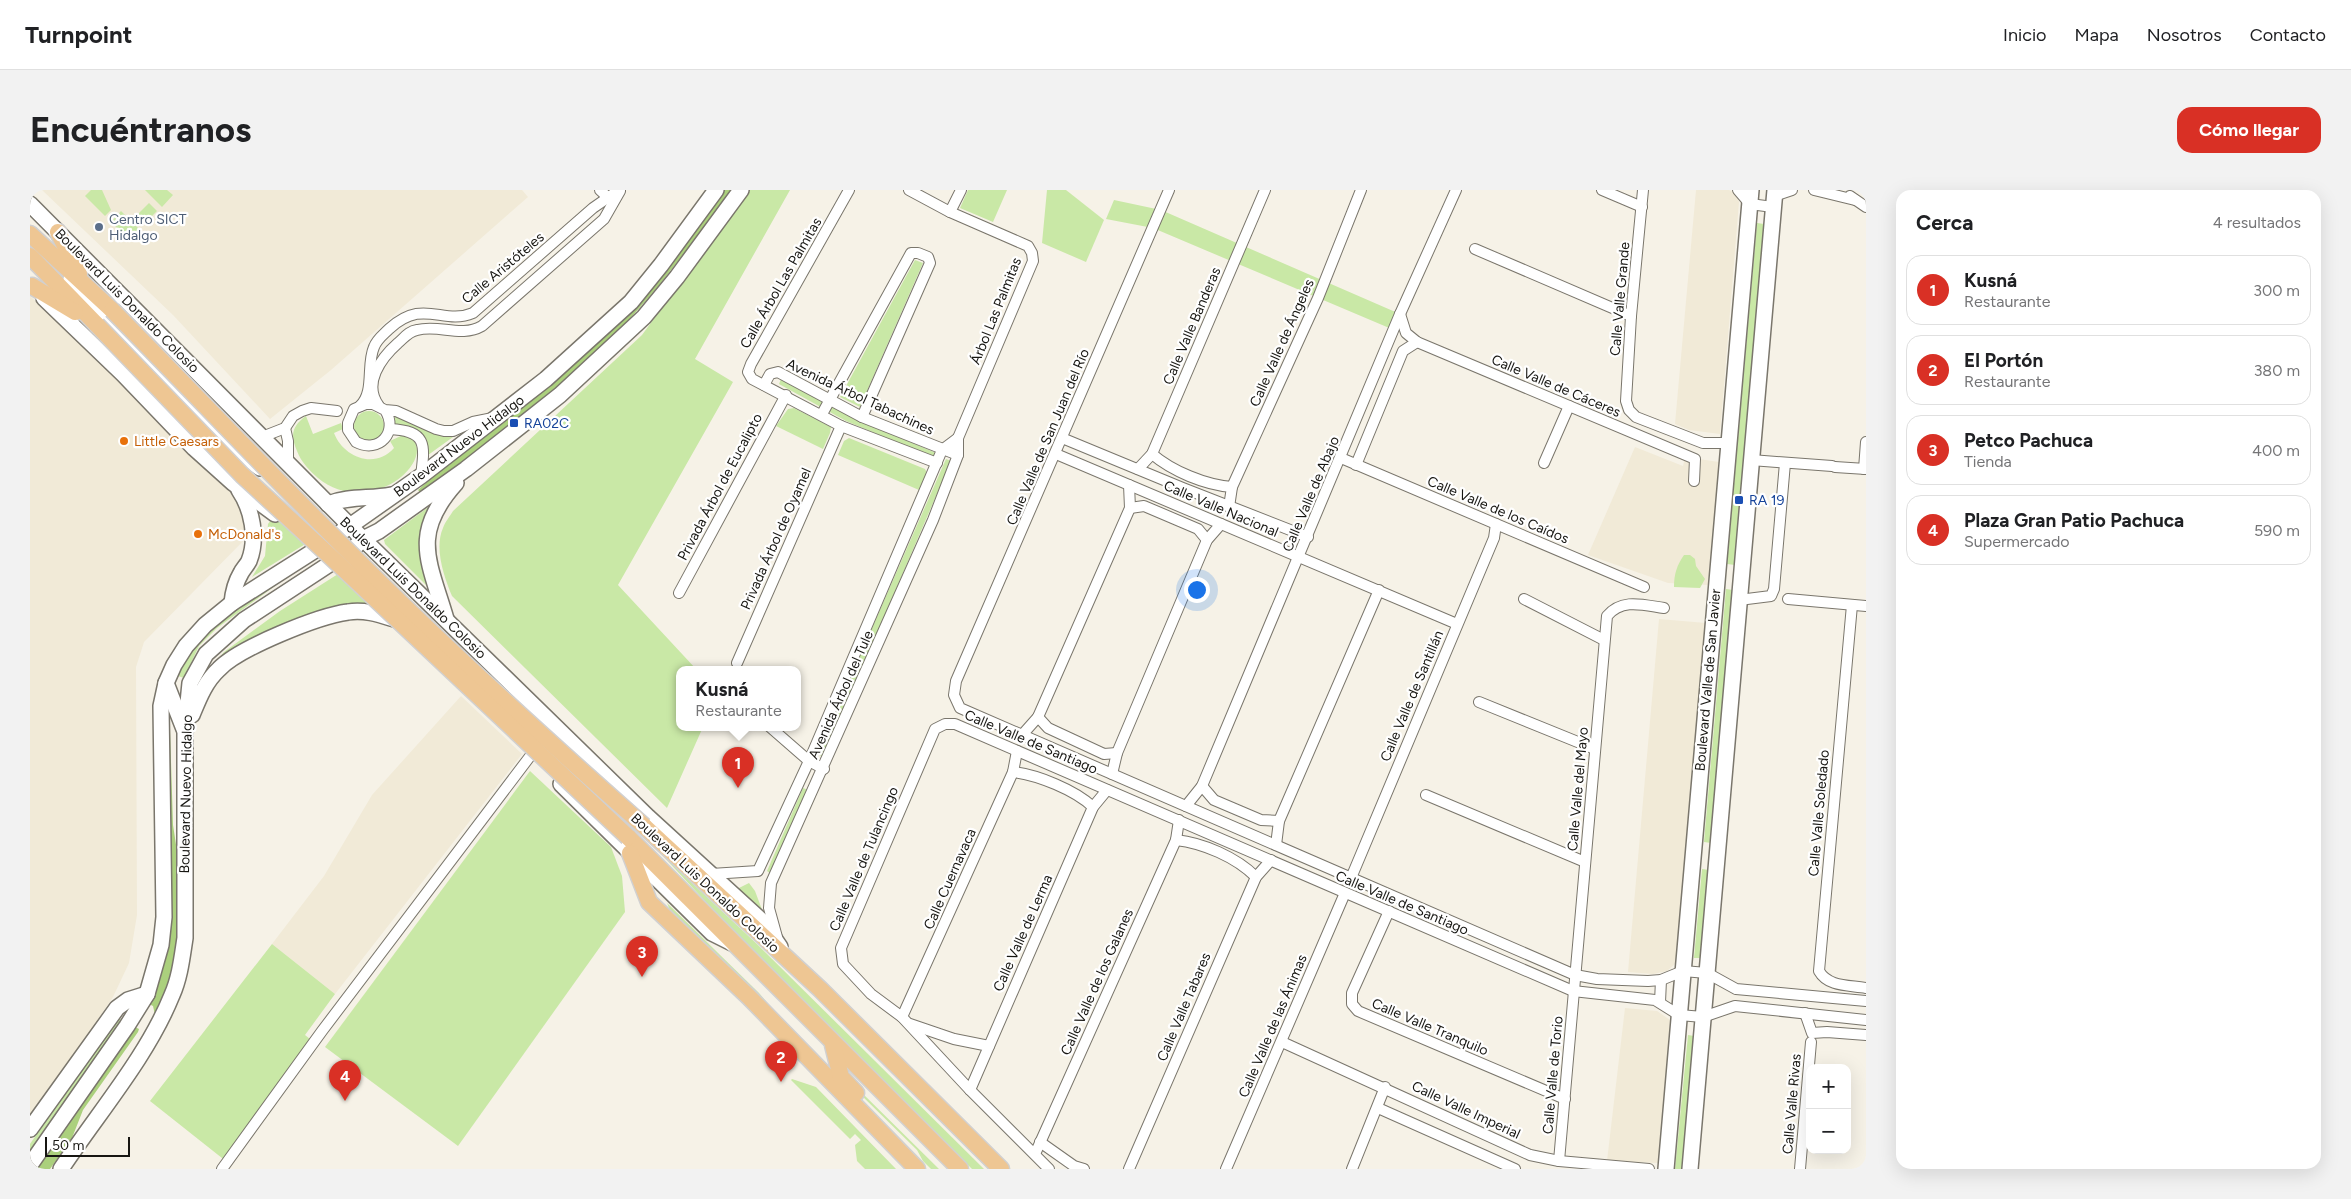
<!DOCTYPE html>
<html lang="es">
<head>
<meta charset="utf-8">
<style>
  :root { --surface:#fff; --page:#f2f2f2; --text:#202124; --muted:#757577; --line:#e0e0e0; --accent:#d93025 }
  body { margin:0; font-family:Figtree,sans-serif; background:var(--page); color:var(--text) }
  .controls { position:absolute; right:15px; bottom:15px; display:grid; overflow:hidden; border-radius:10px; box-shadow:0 5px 20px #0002 }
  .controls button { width:45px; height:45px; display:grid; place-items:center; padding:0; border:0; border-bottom:1px solid var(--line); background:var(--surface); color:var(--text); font:25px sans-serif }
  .scale { position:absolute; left:15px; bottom:12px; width:85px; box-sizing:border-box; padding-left:5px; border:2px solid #171612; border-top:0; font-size:14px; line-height:18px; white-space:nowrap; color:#171612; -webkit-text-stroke:4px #fff; paint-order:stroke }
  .you { position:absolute; left:1166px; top:399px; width:18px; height:18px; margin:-12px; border:4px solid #fff; border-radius:50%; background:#1a73e8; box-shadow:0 0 0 8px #1a73e833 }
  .badge { display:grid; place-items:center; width:32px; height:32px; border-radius:50%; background:var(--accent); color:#fff; font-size:16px; font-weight:700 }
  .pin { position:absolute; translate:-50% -41px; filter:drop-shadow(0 1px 2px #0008) }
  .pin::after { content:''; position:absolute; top:26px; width:18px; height:15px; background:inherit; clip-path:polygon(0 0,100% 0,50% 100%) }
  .popup { position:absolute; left:646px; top:476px; width:125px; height:65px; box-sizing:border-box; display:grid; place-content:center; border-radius:10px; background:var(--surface); filter:drop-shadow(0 1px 4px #0005); font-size:16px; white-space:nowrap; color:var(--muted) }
  .popup b { font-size:19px; color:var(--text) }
  .popup::after { content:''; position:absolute; left:50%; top:100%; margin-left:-10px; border:10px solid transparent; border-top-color:var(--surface) }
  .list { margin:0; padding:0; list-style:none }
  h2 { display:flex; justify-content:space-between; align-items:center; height:65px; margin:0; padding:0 20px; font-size:21px }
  h2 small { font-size:16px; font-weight:400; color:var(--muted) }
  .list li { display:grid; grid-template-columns:32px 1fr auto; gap:15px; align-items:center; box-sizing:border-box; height:70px; margin:0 10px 10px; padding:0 10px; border:1px solid var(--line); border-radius:15px }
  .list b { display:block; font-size:19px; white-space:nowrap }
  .list p { margin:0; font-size:16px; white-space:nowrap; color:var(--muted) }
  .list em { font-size:16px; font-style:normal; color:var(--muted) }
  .map { position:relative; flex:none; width:1836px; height:979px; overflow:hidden; border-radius:15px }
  header { display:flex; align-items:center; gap:30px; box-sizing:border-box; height:70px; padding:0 25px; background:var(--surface); border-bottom:1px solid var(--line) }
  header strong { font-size:24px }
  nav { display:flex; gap:28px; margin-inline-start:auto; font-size:18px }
  .intro { display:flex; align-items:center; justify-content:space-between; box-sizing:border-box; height:120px; padding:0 30px }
  h1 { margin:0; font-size:35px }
  .button { padding:12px 22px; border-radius:15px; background:var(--accent); color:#fff; font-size:18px; font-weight:700 }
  main { display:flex; gap:30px; padding:0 30px }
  aside { flex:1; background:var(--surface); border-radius:15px; box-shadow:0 5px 20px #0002 }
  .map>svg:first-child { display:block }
</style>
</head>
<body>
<header>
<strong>Turnpoint</strong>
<nav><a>Inicio</a><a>Mapa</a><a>Nosotros</a><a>Contacto</a></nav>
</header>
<div class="intro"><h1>Encuéntranos</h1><a class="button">Cómo llegar</a></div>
<main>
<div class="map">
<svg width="1836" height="979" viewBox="0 0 1836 979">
  <rect width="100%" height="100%" fill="#f6f2e7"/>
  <g fill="#f1ead7">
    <path d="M 12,0 L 492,0 L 498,7 L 301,180 L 240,229 L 143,125 Z"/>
    <path d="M 1666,0 L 1699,0 L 1705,3 L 1709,12 L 1690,244 L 1659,240 L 1645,234 Z"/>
    <path d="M 0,106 L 204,302 L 214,318 L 218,346 L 114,452 L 106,477 L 107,725 L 99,773 L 83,807 L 0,930 Z"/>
    <path d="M 1605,257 L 1653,276 L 1655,267 L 1689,272 L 1678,395 L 1638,393 L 1558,365 Z"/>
    <path d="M 1629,429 L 1676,433 L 1646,773 L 1637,781 L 1623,784 L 1598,782 Z"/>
    <path d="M 431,506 L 492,564 L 305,804 L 242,754 L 294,686 L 342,605 Z"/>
    <path d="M 1595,818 L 1627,821 L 1640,830 L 1629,973 L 1577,971 Z"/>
  </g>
  <g fill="#c9e8a6">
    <path d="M 61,0 L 72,0 L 81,20 L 75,26 L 55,6 Z"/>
    <path d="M 115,0 L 137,0 L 143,5 L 132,17 Z"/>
    <path d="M 718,0 L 760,0 L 665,169 L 703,192 L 588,395 L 666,479 L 649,479 L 649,537 L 673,537 L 637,618 L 422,406 C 414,387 404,358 413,338 C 415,332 420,326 423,321 L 612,145 Z"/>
    <path d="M 938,0 L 977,0 L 963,32 L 930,18 Z"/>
    <path d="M 1017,0 L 1036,0 L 1074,30 L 1056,72 L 1012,53 Z"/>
    <path d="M 1084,10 L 1131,20 L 1370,124 L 1364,140 L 1123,38 L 1076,29 Z"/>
    <path d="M 119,13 L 127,21 L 113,35 L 105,27 Z"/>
    <path d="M 91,21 L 109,39 L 99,49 L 81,32 Z"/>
    <path d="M 1727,33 L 1734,34 L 1705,375 L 1697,374 Z"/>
    <path d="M 885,70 L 893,73 L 830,217 L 810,207 Z"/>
    <path d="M 751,189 L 819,226 L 906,263 L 904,268 L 816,231 L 749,194 Z"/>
    <path d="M 764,218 L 801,237 L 800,243 L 793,259 L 746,236 L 758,219 Z"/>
    <circle cx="339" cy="236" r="15"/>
    <path d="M 365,225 L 401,242 L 423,247 L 394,268 C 396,242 390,237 364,235 Z"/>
    <path d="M 276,226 L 283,244 L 311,233 L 313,239 L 304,243 C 313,267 345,280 364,258 L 360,251 L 375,244 C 416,262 343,333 288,288 C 280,281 271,272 267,261 C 260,245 262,236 276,226 Z"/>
    <path d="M 819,248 L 895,279 L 897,283 L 889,300 L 808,265 L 814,251 Z"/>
    <path d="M 916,269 L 921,271 L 794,567 L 787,564 Z"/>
    <path d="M 401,315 L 401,400 L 355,354 L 354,350 Z"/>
    <path d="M 244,326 L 277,353 L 222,387 L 235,366 L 238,334 Z"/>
    <path d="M 1654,365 L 1660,365 L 1665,369 L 1666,376 L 1675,389 L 1670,398 L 1644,397 C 1644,384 1647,375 1654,365 Z"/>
    <path d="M 282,369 L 187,438 L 169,456 L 154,488 L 145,485 L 165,454 L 190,431 Z"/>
    <path d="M 308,384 L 344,417 L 328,417 L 173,486 L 194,462 L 250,421 Z"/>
    <path d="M 1696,399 L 1703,400 L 1681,653 L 1674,652 Z"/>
    <path d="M 500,581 L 581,657 L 592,686 L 595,722 L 428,956 L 295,857 Z"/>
    <path d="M 773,598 L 778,600 L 741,684 L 737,681 Z"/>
    <path d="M 632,665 L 727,754 L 954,979 L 942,979 L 720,759 Z"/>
    <path d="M 1672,679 L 1679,680 L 1671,768 L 1664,768 Z"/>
    <path d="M 719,693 L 725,701 L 734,725 L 705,700 Z"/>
    <path d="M 637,713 L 729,803 L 749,827 L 641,723 Z"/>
    <path d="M 242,754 L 305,804 L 275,845 L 285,853 L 197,972 L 120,911 Z"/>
    <path d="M 87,828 L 93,830 L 0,965 L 0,954 Z"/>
    <path d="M 1658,845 L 1664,846 L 1652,979 L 1645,979 Z"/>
    <path d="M 762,889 L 786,897 L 866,979 L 835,979 L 827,971 L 825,955 L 831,950 L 825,944 L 820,949 L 761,890 Z"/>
    <path d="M 829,900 L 909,979 L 901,979 L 893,971 L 887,960 L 828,902 Z"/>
  </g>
  <g fill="#abd07d">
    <path d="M 691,0 L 701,0 C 670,42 640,84 605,123 C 543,192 468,250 390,302 L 388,300 L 423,269 L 491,218 L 547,168 Z"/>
    <path d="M 140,540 L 143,635 L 149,674 L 150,748 L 139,798 L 125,825 L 123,816 L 117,813 L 134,771 L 140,746 L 142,714 L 137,541 Z"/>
    <path d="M 105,837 L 109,839 L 108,842 L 53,920 L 42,948 L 20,979 L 5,979 Z"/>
  </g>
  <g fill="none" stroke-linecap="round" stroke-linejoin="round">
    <g stroke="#7a766c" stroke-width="12">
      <g id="street">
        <path d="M 570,0 L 583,12"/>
        <path d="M 819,0 L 721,174 L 718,182 L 722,189 L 811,236 L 907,273"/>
        <path d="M 1139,0 L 926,491 L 924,505 L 930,518 L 1545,785 L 1567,789 L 1618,791 L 1631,790 L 1653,781 L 1677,783 L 1706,799 L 1836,811"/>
        <path d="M 1572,0 L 1612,17"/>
        <path d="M 1613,0 L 1601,126 L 1596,211 L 1599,220 L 1606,227 L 1673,253 L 1699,253"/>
        <path d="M 1708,0 L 1720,14 L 1743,17"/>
        <path d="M 1784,0 L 1825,10"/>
        <path d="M 1744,6 L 1762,0"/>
        <path d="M 1820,6 L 1836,17"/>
        <path d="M 920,22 L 931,0"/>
        <path d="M 1445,59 L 1601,126"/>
        <path d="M 1370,124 L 1376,143 L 1387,152 L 1665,269 L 1664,291"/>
        <path d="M 734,195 L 740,184 L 748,182 L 832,227 L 928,265"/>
        <path d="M 330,216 C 345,202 336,175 344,157 C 347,149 353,145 359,139 C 394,107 412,136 443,123 L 563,18 L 589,0"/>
        <path d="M 349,216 C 332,194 351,168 368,153 C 374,148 379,141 387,140 C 409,134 431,148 452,136 L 574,29 L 590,1"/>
        <path d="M 355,220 C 369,242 349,264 326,252 L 318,240 L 318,233 L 324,219 L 336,214 L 343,214 L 355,220 L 366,221 L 406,239 L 414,241 L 423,241 L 443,232 L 463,228"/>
        <path d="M 792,224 L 881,63 L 888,63 L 898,67 L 900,73 L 832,227"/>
        <path d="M 255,238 L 258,251 L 258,274"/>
        <path d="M 360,239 C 397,241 395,254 391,286"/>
        <path d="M 232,247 L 255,238 L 263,226 L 272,221 L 281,218 L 307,221"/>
        <path d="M 1032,248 L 1153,298 L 1278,347"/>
        <path d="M 1026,264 L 1427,434"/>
        <path d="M 1122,264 C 1142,281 1175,295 1202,297"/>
        <path d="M 1311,268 L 1614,397"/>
        <path d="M 1721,270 L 1802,276"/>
        <path d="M 1514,273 L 1539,216"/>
        <path d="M 1326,275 L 1373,161 L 1387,152"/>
        <path d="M 1805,277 L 1836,279"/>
        <path d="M 1108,279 L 1122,264 L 1235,0"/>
        <path d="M 1834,279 L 1836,252"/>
        <path d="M 1199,317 L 1202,297 L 1288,108 L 1331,0"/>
        <path d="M 1100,318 L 1114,316 L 1168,339 L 1177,350"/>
        <path d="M 649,403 L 756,205"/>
        <path d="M 1494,409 L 1574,450"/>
        <path d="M 1758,409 L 1836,416"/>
        <path d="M 1709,410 L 1741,406 L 1744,399 L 1755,273"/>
        <path d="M 1822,415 L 1789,781 C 1798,797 1819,795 1836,798"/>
        <path d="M 707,473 L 811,236"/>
        <path d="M 1449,512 L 1565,559"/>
        <path d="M 1008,527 L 1018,538 L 1074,564 L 1087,563"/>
        <path d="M 740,537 L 779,571 L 794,579"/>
        <path d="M 992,545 L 1008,527 L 1100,318 L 1099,295"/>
        <path d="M 983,582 C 1008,585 1045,600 1063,617"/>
        <path d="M 1082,584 L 1087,563 L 1177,350 L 1191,334"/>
        <path d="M 1172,596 L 1184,610 L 1231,630 L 1249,631"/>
        <path d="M 1396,605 L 1555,672"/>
        <path d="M 1156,616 L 1172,596 L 1370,124 L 1426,0"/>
        <path d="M 1146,650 C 1173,653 1206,667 1226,687"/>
        <path d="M 1246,655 L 1249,631 L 1349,400"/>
        <path d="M 681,684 L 728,681 L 779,571 L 912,260 L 928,248"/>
        <path d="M 1321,688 L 1464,348 L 1466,334"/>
        <path d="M 1359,721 L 1322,803 L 1322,814 L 1328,821 L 1535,909"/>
        <path d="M 747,747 L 739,718 L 741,693 L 903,330 L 928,265 L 928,248 L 1003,71 L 1002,63 L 998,56 L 920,22 L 879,0"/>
        <path d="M 1630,812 L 1631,790"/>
        <path d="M 1775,823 L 1782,843 L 1797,842 L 1836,845"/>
        <path d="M 872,827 L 983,582 L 987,561"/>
        <path d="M 880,834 L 924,849 L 959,856"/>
        <path d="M 1252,852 L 1500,965 L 1529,971 L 1619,979"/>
        <path d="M 940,900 L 1063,617 L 1077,600"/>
        <path d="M 1348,918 L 1485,979"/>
        <path d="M 1010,952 L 1044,976 L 1054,979"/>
        <path d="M 1005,964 L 1146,650 L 1149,630"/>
        <path d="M 1529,971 L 1577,426 C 1592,408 1613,415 1634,418"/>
        <path d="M 192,979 L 292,841 L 501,565"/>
        <path d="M 1019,979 L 940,900 L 872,827 L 841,804 L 813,774 L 811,758 L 905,539 L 915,534 L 925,534 L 1543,801 L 1625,810 L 1649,825 L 1673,827 L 1705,816 L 1836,830"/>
        <path d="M 1099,979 L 1226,687 L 1241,670"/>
        <path d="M 1196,979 L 1315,703"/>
        <path d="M 1322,979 L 1355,897"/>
        <path d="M 1770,979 L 1781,852"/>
      </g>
    </g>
    <g stroke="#7a766c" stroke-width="18">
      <g id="secondary">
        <path d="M 0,14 L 333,349 L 618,627 L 733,732 L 750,757"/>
        <path d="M 41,90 L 61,114 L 207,262 L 230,278"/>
        <path d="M 14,108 L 93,184 L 164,258 L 203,293 L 245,324"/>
        <path d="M 298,314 C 318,306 340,309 361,305"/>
        <path d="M 202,413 C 203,402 205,393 211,383 C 213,379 217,375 219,371 C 228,348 222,319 209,300"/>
        <path d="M 416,429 C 399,371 380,344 426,293"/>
        <path d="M 136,493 L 154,539"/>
        <path d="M 162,525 C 169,508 175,492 189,479 C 209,458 288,426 318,422 C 335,419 351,425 367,430"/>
        <path d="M 531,594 L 682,743 L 702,753"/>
        <path d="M 0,939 L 87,818 L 98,810 L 117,804"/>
        <path d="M 0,975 L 97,836 L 117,804 L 131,755 L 134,727 L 131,516 L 136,493 L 144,475 L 156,456 L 175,435 L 202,413 L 290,357 L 391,286 L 516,189 L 601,112 L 631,75 L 686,0"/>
        <path d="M 31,979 C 68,923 117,867 142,805 C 150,787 152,767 155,748 L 155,543 L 160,493 L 176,464 L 214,430 L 324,358 L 333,349 L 349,341 L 436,279 L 530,205 L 614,127 L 647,87 L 711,0"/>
        <path d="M 1636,979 L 1721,0"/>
        <path d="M 1660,979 L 1745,0"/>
      </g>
    </g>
    <g stroke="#d1d0d0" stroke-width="19">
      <g id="primary">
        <path d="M 28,42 L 49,84"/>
        <path d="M 0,44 L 82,120"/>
        <path d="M 0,66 L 67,135"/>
        <path d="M 2,96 L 45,122"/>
        <path d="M 614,636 L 790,799 L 971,979"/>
        <path d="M 598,647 L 930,979"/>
        <path d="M 600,663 L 619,712 L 719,807 L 887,979"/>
        <path d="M 803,855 L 811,887 L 826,903"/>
      </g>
    </g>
    <use href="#street" stroke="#fff" stroke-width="10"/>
    <use href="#secondary" stroke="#fff" stroke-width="15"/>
    <use href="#primary" stroke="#eec693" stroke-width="16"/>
    <g stroke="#d1d0d0" stroke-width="19" stroke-linecap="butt">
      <g id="primary-bridge">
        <path d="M 82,120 C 160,199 236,280 315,358 C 411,454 512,546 614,636"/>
        <path d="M 67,135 L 212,285 L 302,368 L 598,647"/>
      </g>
    </g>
    <use href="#primary-bridge" stroke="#eec693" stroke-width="16"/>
  </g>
  <circle fill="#5c6f8a" stroke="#fff" stroke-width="2" cx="69" cy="37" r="5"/>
  <g fill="#1a4fb4" stroke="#fff" stroke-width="2">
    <rect x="479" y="228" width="10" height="10" rx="2.5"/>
    <rect x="1704" y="305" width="10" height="10" rx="2.5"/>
  </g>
  <g fill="#e8710a" stroke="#fff" stroke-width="2">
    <circle cx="94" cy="251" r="5"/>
    <circle cx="168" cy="344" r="5"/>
  </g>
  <g text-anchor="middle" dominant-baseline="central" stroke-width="4.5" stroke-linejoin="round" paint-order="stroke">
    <g font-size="14" fill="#4e5e75" stroke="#fff" text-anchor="start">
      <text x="79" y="29">Centro SICT<tspan x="79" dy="16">Hidalgo</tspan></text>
    </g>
    <g font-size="14" fill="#171612" stroke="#fff">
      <text transform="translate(473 78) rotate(-40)">Calle Aristóteles</text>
      <text transform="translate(751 93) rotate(-60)">Calle Árbol Las Palmitas</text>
      <text transform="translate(1590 109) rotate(-85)">Calle Valle Grande</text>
      <text transform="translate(97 111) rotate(45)">Boulevard Luis Donaldo Colosio</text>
      <text transform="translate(966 121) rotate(-68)">Árbol Las Palmitas</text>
      <text transform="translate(1162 136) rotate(-67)">Calle Valle Banderas</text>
      <text transform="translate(1252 153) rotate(-66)">Calle Valle de Ángeles</text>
      <text transform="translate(1526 196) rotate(23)">Calle Valle de Cáceres</text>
      <text transform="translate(830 207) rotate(25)">Avenida Árbol Tabachines</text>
      <text transform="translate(1018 247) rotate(-67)">Calle Valle de San Juan del Río</text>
      <text transform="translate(429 256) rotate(-37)">Boulevard Nuevo Hidalgo</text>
      <text transform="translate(690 297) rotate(-62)">Privada Árbol de Eucalipto</text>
      <text transform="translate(1281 304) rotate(-67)">Calle Valle de Abajo</text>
      <text transform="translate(1191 319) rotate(23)">Calle Valle Nacional</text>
      <text transform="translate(1468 320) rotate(23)">Calle Valle de los Caídos</text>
      <text transform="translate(746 349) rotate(-66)">Privada Árbol de Oyamel</text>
      <text transform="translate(383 398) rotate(44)">Boulevard Luis Donaldo Colosio</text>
      <text transform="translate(1678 490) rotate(-85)">Boulevard Valle de San Javier</text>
      <text transform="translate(811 505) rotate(-66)">Avenida Árbol del Tule</text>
      <text transform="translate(1382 506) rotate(-67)">Calle Valle de Santillán</text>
      <text transform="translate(1001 552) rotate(23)">Calle Valle de Santiago</text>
      <text transform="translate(1548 599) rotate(-85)">Calle Valle del Mayo</text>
      <text transform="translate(156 604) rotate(-89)">Boulevard Nuevo Hidalgo</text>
      <text transform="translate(1789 623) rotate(-85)">Calle Valle Soledado</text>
      <text transform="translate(834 669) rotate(-67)">Calle Valle de Tulancingo</text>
      <text transform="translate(920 689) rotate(-66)">Calle Cuernavaca</text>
      <text transform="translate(675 693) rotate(43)">Boulevard Luis Donaldo Colosio</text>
      <text transform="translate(1372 713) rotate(23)">Calle Valle de Santiago</text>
      <text transform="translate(993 743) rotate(-66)">Calle Valle de Lerma</text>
      <text transform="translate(1067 792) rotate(-66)">Calle Valle de los Galanes</text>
      <text transform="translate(1154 817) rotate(-67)">Calle Valle Tabares</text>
      <text transform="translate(1243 836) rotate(-67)">Calle Valle de las Ánimas</text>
      <text transform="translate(1400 837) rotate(23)">Calle Valle Tranquilo</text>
      <text transform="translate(1523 885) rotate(-85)">Calle Valle de Torio</text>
      <text transform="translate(1762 914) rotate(-85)">Calle Valle Rivas</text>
      <text transform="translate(1436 920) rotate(25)">Calle Valle Imperial</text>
    </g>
    <g font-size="14" fill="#164399" stroke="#fff" text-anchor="start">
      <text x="494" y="233">RA02C</text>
      <text x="1719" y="310">RA 19</text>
    </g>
    <g font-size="14" fill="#c56008" stroke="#fff" text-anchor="start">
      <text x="104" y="251">Little Caesars</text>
      <text x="178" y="344">McDonald's</text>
    </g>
  </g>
</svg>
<div class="controls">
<button>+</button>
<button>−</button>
</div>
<div class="scale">50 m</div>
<div class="you"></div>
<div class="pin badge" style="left:708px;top:598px">1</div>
<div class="popup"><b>Kusná</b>Restaurante</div>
<div class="pin badge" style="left:751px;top:892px">2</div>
<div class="pin badge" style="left:612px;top:787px">3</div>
<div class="pin badge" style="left:315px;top:911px">4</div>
</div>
<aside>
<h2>Cerca<small>4 resultados</small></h2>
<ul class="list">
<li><span class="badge">1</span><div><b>Kusná</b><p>Restaurante</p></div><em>300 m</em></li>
<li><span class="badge">2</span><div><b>El Portón</b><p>Restaurante</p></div><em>380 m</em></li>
<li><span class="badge">3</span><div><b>Petco Pachuca</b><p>Tienda</p></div><em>400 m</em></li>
<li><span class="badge">4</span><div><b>Plaza Gran Patio Pachuca</b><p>Supermercado</p></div><em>590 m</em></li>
</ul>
</aside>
</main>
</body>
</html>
